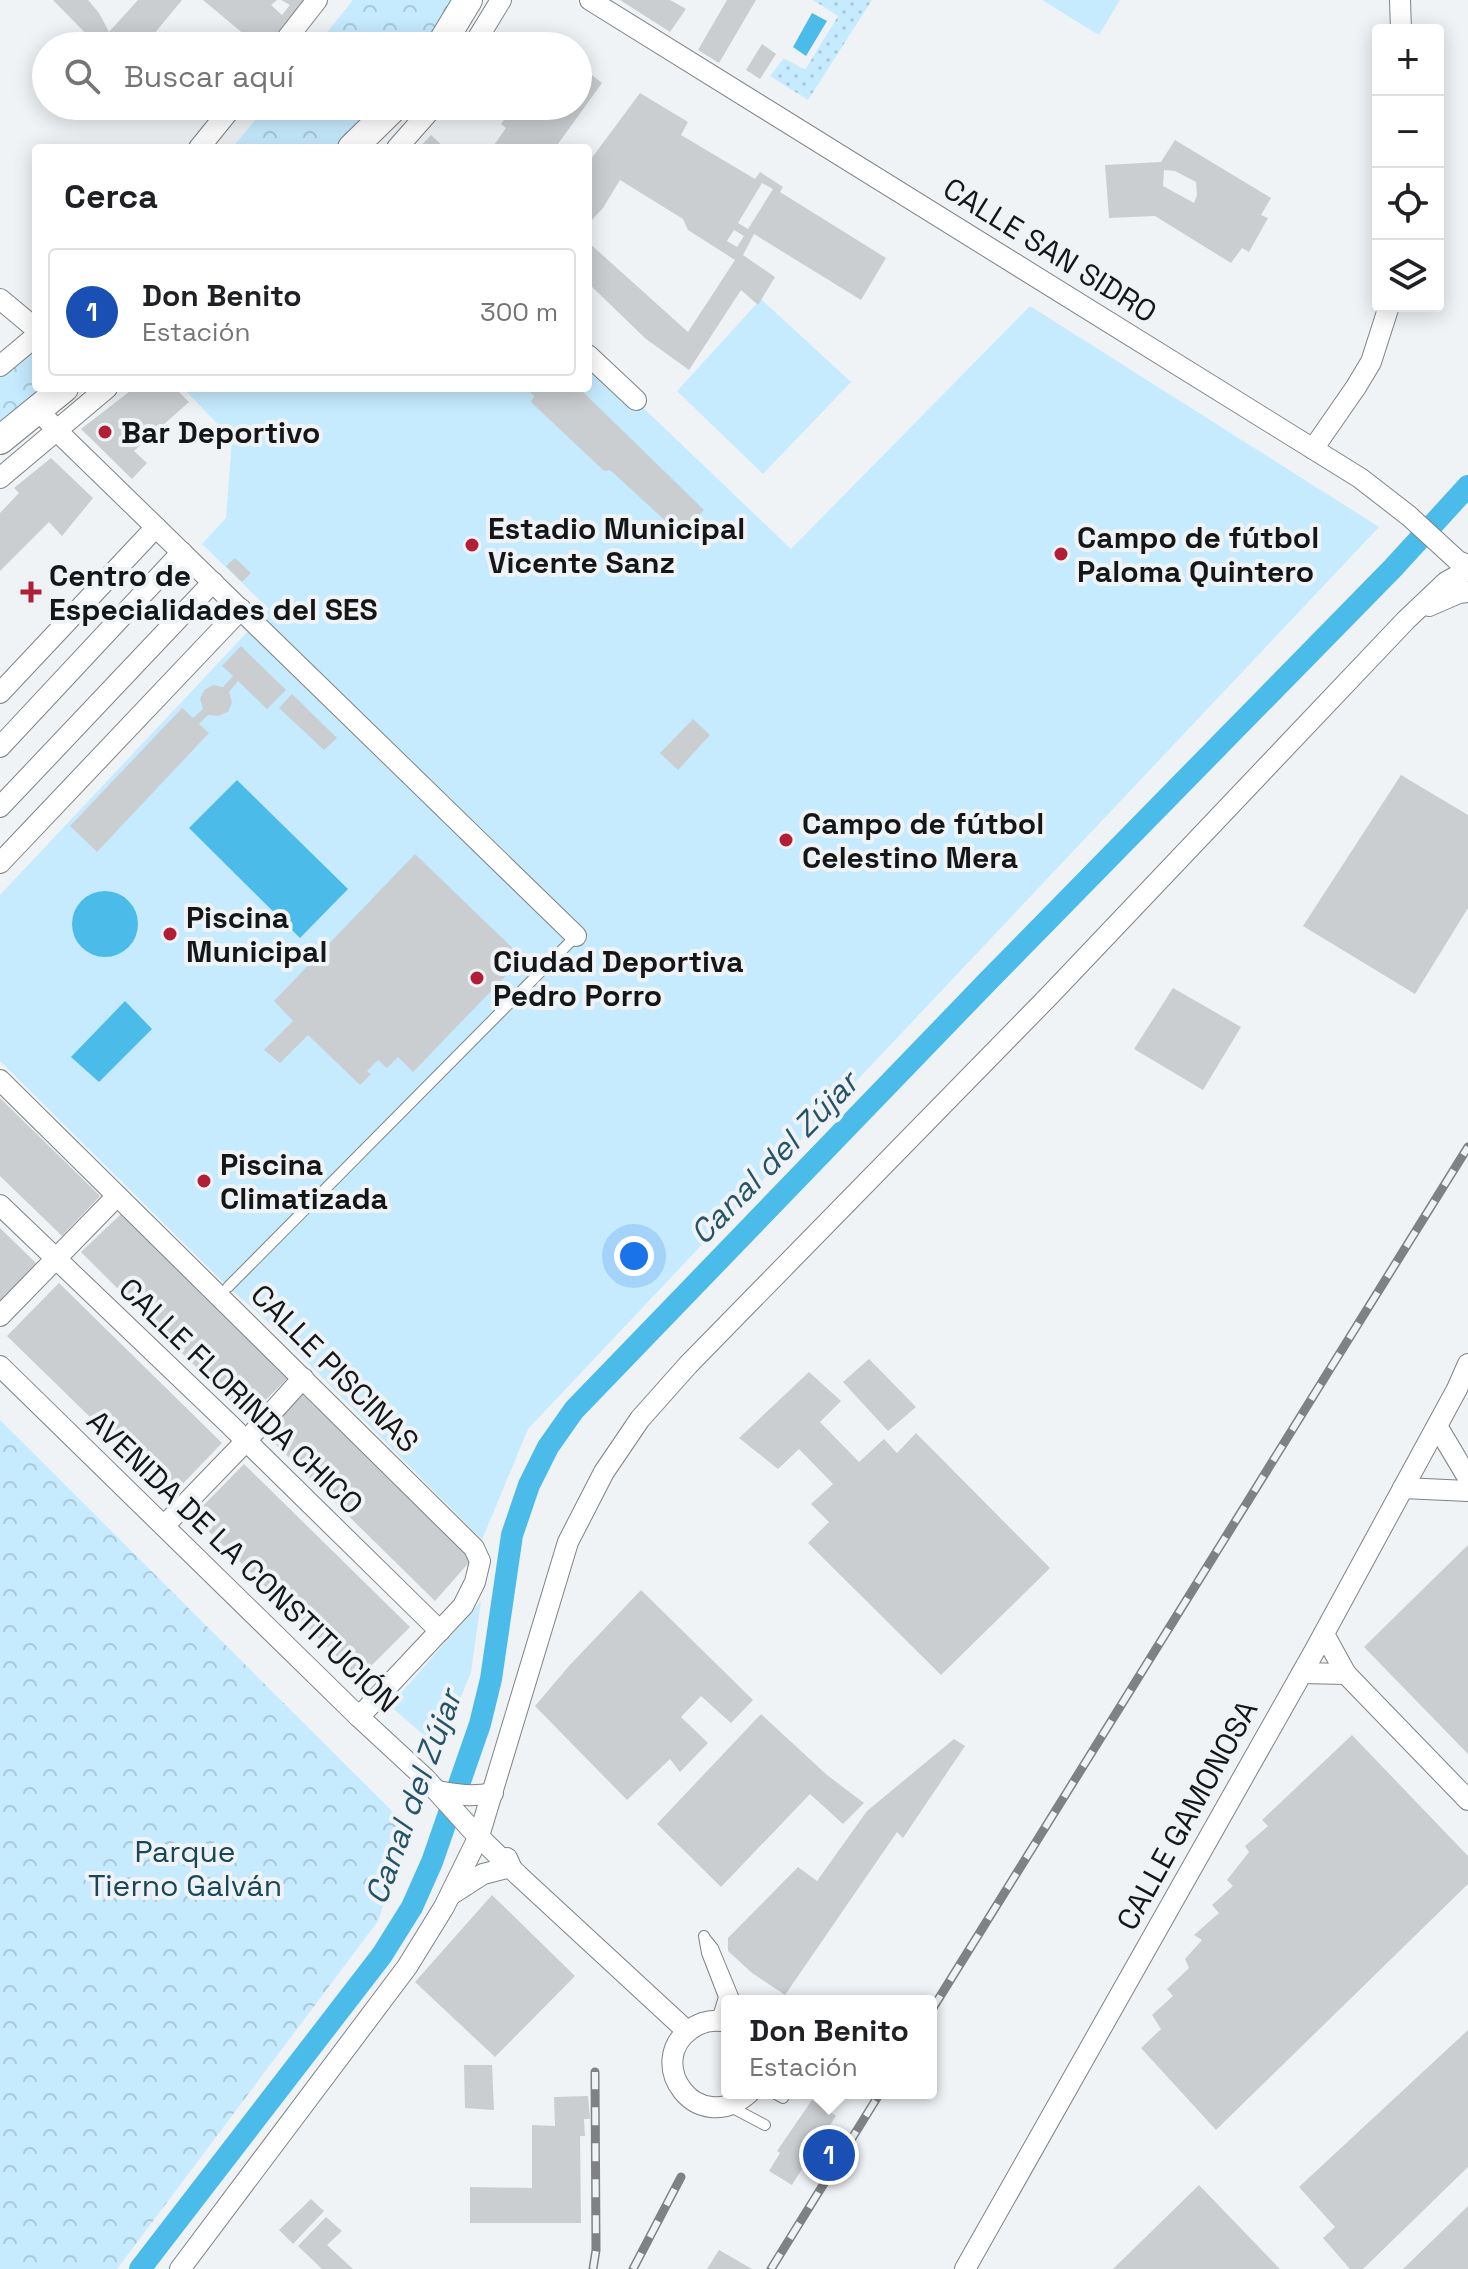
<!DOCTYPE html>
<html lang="es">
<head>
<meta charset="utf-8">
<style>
  :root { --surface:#fff; --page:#f2f2f2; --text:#202124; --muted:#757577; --line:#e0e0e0; --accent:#b11e36 }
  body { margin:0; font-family:"Space Grotesk",sans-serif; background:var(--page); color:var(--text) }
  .controls { position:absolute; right:24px; top:24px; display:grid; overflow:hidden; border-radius:8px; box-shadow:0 4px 20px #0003 }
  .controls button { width:72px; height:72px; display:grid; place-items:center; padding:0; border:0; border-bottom:2px solid var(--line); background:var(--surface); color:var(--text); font:40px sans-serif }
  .you { position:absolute; left:634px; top:1256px; width:28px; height:28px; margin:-20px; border:6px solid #fff; border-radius:50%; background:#1a73e8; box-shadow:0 0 0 12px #1a73e833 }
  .badge { display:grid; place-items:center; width:52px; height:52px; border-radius:50%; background:var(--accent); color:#fff; font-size:26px; font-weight:700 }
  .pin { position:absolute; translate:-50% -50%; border:4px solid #fff; box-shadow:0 2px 8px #0006 }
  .popup { position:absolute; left:721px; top:1995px; width:216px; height:104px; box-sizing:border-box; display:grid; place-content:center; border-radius:8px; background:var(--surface); filter:drop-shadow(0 2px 6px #0005); font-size:26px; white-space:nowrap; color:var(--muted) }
  .popup b { font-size:30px; color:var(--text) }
  .popup::after { content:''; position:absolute; left:50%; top:100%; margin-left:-16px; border:16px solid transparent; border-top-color:var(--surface) }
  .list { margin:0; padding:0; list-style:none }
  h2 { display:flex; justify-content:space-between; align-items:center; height:104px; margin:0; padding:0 32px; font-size:34px }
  h2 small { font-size:26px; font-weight:400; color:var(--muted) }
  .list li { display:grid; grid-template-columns:52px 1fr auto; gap:24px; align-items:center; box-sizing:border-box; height:128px; margin:0 16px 16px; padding:0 16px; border:2px solid var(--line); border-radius:8px }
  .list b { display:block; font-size:30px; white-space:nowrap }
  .list p { margin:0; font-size:26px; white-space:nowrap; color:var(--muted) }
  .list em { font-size:26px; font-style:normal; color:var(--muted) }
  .icon { flex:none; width:44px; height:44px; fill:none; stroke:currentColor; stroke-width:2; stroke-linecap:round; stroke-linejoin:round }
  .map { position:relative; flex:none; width:1468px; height:2269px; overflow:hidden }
  .search { position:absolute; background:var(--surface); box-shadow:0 4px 20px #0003; left:32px; top:32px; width:560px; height:88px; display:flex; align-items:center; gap:20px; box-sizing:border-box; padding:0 28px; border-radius:44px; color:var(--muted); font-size:30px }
  .panel { position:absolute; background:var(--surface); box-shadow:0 4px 20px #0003; left:32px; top:144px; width:560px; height:248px; border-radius:8px }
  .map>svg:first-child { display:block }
</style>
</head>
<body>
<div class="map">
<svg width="1468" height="2269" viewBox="0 0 1468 2269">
  <defs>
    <pattern id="grass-dots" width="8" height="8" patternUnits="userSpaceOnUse" patternTransform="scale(2)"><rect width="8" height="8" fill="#c6ebfe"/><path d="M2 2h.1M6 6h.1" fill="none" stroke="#a9c9d9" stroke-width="1.8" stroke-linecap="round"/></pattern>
    <pattern id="park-crowns" width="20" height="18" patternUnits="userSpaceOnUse" patternTransform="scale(2)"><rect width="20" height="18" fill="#c6ebfe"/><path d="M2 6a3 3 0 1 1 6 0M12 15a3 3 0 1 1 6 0" fill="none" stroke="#a9c9d9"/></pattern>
  </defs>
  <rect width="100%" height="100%" fill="#eff3f5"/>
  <path fill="url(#grass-dots)" d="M 813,0 L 872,0 L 808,100 L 770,76 L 784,58 L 805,70 L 838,16 Z"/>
  <g fill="url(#park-crowns)">
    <path d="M 353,0 L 468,0 L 440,46 L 316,46 Z"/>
    <path d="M 267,106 L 395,106 L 352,148 L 232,148 Z"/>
    <path d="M 36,345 L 36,388 L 64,388 L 0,440 L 0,376 Z"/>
    <path d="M 0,1420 L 409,1828 L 378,1921 L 117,2269 L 0,2269 Z"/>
  </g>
  <g fill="#c6ebfe">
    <path d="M 1042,0 L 1120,0 L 1099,35 Z"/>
    <path d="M 761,299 L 851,382 L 763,474 L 677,391 Z"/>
    <path d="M 1030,306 L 1379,527 L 528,1429 L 482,1540 L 264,1318 L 228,1287 L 0,1061 L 0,895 L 269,609 L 202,544 L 226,518 L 232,439 L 183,388 L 588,388 L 588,355 L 791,549 Z"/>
    <path d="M 481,1601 L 471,1672 L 440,1749 L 390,1706 Z"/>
  </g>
  <g fill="#4bbbea">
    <path d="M 812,13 L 827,21 L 806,56 L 793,47 Z"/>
    <path d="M 237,780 L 348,889 L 300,938 L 189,828 Z"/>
    <circle cx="105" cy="924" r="33"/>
    <path d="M 125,1001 L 152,1029 L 99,1082 L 71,1057 Z"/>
  </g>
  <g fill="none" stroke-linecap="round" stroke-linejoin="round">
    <path stroke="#4bbbea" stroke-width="22" d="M 140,2269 L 382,1955 L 412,1907 L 432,1862 L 480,1724 L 491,1679 L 512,1535 L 529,1485 L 548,1447 L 574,1410 L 989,980 L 1393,568 L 1468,486"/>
  </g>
  <g fill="#caced1" fill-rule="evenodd">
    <path d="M 53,0 L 88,0 L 99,13 L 109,32 L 138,0 L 182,0 L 144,46 L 98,46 Z"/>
    <path d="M 203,0 L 277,0 L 271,5 L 282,15 L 290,5 L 281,0 L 326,0 L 277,46 L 258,46 Z"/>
    <path d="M 620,0 L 670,0 L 686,9 L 670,32 Z"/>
    <path d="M 727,0 L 756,0 L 719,63 L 698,50 Z"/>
    <path d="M 762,44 L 776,54 L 760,79 L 746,70 Z"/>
    <path d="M 578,64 L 602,83 L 555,148 L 498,148 L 494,145 L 506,128 L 501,124 L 514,106 L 578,106 Z"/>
    <path d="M 640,93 L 688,122 L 681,135 L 755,179 L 760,172 L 783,187 L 780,192 L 886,258 L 861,300 L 754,234 L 743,255 L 775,277 L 758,305 L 741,290 L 689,370 L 646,339 L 588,283 L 588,242 L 688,332 L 735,260 L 688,230 L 683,219 L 620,180 L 603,208 L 588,224 L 588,163 ZM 762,183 L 773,189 L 748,229 L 738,223 ZM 734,230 L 744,236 L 737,247 L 727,241 Z"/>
    <path d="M 431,135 L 445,148 L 419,148 Z"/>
    <path d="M 1175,140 L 1271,198 L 1261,215 L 1268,218 L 1249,252 L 1242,248 L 1231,263 L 1155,216 L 1109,218 L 1105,165 L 1161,162 ZM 1164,170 L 1175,171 L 1196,182 L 1197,195 L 1194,203 L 1163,186 Z"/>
    <path d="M 134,388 L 175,388 L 189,402 L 134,451 L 147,463 L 132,479 L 81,429 Z"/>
    <path d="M 526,388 L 579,388 L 704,510 L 681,535 L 610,470 L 604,471 L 531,402 L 534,396 Z"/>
    <path d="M 51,458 L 93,498 L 62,536 L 49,522 L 0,571 L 0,513 L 19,493 L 14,488 Z"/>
    <path d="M 235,558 L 251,573 L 242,582 L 226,566 Z"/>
    <path d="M 241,646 L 286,690 L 267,709 L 238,681 L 229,692 L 232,702 L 228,712 L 218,716 L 208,715 L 199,724 L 209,733 L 97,852 L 70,826 L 182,708 L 193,718 L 203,709 L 200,699 L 204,690 L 213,685 L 223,687 L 233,676 L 222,666 Z"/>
    <path d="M 292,694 L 337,738 L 324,750 L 279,708 Z"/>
    <path d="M 693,719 L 710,735 L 678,770 L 660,753 Z"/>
    <path d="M 1401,775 L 1468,815 L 1468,908 L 1415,994 L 1303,926 Z"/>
    <path d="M 415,854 L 523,958 L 413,1072 L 398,1057 L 387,1068 L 378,1060 L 367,1071 L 371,1074 L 360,1085 L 308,1035 L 280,1063 L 264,1050 L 293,1021 L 274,1001 Z"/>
    <path d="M 1173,988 L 1241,1027 L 1203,1090 L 1134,1049 Z"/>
    <path d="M 0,1098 L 100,1196 L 62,1236 L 0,1176 Z"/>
    <path d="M 121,1214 L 289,1377 L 247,1418 L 81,1252 Z"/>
    <path d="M 0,1228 L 39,1266 L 0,1305 Z"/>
    <path d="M 59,1283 L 222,1443 L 171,1496 L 7,1336 Z"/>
    <path d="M 869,1359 L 916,1407 L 888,1431 L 843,1382 Z"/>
    <path d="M 809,1372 L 841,1401 L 820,1422 L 859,1462 L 884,1439 L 897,1453 L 916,1433 L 1050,1568 L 941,1675 L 808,1543 L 829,1522 L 811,1504 L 833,1484 L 799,1449 L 778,1469 L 739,1438 Z"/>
    <path d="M 302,1394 L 472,1559 L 435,1601 L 265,1434 Z"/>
    <path d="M 244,1464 L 410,1627 L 359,1678 L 193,1516 Z"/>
    <path d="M 1468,1545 L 1468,1754 L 1364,1647 Z"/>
    <path d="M 641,1590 L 753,1700 L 731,1723 L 701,1696 L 681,1717 L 708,1743 L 680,1772 L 670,1759 L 627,1800 L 535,1706 L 569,1666 Z"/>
    <path d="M 761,1714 L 827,1775 L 864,1803 L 843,1824 L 810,1794 L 721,1887 L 657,1824 Z"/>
    <path d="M 1352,1735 L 1468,1856 L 1468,1884 L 1216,2130 L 1141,2048 L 1161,2029 L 1152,2015 L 1173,1996 L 1167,1989 L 1189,1968 L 1185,1959 L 1202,1940 L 1194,1935 L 1219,1913 L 1212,1905 L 1233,1886 L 1227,1880 L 1249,1852 L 1245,1846 L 1268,1826 L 1262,1820 Z"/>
    <path d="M 954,1739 L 965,1746 L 903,1838 L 897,1832 L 785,1995 L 752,1973 L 728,1951 L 728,1938 L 798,1867 L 817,1881 L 867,1811 Z"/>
    <path d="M 492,1895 L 575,1976 L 495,2057 L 415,1982 Z"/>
    <path d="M 1468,2030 L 1468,2167 L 1363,2269 L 1350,2269 L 1323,2238 L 1335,2227 L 1299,2187 Z"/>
    <path d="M 464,2065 L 492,2065 L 494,2110 L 465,2108 Z"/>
    <path d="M 588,2096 L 590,2119 L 584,2119 L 585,2136 L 580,2136 L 581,2223 L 470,2223 L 470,2187 L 532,2188 L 532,2125 L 555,2126 L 554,2097 Z"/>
    <path d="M 812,2100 L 836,2116 L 825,2133 L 827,2135 L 806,2168 L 804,2166 L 792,2185 L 769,2171 L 780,2153 L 777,2151 Z"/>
    <path d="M 1199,2185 L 1280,2269 L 1113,2269 Z"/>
    <path d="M 311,2199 L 324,2211 L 293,2244 L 279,2230 Z"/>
    <path d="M 1468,2206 L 1468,2269 L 1403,2269 Z"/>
    <path d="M 326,2217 L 342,2231 L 327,2245 L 353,2269 L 322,2269 L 298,2246 Z"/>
    <path d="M 719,2250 L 752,2269 L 707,2269 Z"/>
  </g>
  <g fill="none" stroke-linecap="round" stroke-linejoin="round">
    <g stroke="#7f8385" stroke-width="12">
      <g id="lane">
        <path d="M 228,1287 L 576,936"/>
        <path d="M 704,1936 L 707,1953 L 724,1997 L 717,2020"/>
        <path d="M 705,1938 L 713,1948 L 735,2001"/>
        <path d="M 774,2093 L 783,2098"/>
        <path d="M 729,2106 L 765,2125"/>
      </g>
    </g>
    <g stroke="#7f8385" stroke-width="22">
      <g id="street">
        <path d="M 590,0 L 1360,478 L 1409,516 L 1458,561 L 1468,565"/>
        <path d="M 1400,0 L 1401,30"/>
        <path d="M 281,46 L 317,0"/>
        <path d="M 473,46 L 501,0"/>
        <path d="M 199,148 L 233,106"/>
        <path d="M 397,148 L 434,106"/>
        <path d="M 0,299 L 36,329"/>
        <path d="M 588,355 L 636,400"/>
        <path d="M 0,366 L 36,336"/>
        <path d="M 38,409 L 56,430 L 576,936"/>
        <path d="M 1313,449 L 1356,387 L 1371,362 L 1389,306"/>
        <path d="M 0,478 L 107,388"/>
        <path d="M 1429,606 L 1459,593 L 1468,592"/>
        <path d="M 0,693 L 156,527"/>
        <path d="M 0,747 L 182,552"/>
        <path d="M 0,807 L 213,582"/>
        <path d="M 0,863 L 241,609"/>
        <path d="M 0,1080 L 474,1548 L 480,1561 L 475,1582 L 463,1606 L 359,1717"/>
        <path d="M 0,1205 L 228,1423 L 440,1631"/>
        <path d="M 0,1316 L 117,1196"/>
        <path d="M 0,1366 L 359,1717 L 425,1778 L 471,1829 L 518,1875 L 687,2031"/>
        <path d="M 1437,1426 L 1468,1478"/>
        <path d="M 1403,1488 L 1468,1491"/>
        <path d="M 164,1526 L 246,1441 L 303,1378"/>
        <path d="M 1324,1634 L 1346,1674"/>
        <path d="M 1302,1673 L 1346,1674 L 1468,1800"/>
        <path d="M 438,1791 C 458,1795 473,1797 493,1793"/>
        <path d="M 452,1894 L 483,1874 L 511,1867 L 507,1858"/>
        <path d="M 727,2022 C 714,2019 702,2021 691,2029 C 643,2062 697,2139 749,2093"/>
        <path d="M 180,2269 L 407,1967 L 444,1907 L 479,1836 L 568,1542 L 604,1472 L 640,1419 L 688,1365 L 1050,995 L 1406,620 L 1446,582 L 1468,570"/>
        <path d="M 965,2269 L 1315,1650 L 1457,1389 L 1468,1364"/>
      </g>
    </g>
    <g stroke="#7f8385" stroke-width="30">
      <g id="secondary">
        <path d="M 440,46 L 468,0"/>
        <path d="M 352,148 L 395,106"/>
        <path d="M 0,440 L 64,388"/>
      </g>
    </g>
    <use href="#lane" stroke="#fff" stroke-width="10"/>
    <use href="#street" stroke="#fff" stroke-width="20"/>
    <use href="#secondary" stroke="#fff" stroke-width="28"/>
    <g stroke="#7f8183" stroke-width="9">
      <g id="rail">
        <path d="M 931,2011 L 1468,1147"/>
        <path d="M 593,2269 L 596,2250 L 595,2072"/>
        <path d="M 633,2269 L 681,2177"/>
        <path d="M 771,2269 L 880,2093"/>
      </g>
    </g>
    <use href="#rail" stroke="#eff3f5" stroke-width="6" stroke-dasharray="18" stroke-linecap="butt"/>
  </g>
  <g fill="#b11e36" stroke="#eff3f5" stroke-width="3">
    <circle cx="105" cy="432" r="8"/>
    <circle cx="472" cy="545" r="8"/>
    <circle cx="1061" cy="554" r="8"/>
    <path d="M27 580h8v8h8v8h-8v8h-8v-8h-8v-8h8z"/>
    <circle cx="786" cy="840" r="8"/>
    <circle cx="170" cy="934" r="8"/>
    <circle cx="477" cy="978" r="8"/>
    <circle cx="204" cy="1181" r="8"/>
  </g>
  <g text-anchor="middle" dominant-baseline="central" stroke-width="8" stroke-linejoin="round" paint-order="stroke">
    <g font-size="30" fill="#151617" stroke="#eff3f5">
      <text transform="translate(1050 250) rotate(32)">CALLE SAN SIDRO</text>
      <text transform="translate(335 1368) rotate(45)">CALLE PISCINAS</text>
      <text transform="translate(241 1396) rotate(44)">CALLE FLORINDA CHICO</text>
      <text transform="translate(243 1561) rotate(44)">AVENIDA DE LA CONSTITUCIÓN</text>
      <text transform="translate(1187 1815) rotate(-61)">CALLE GAMONOSA</text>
    </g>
    <g font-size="30" font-weight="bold" fill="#151617" stroke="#eff3f5" text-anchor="start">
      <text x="121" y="432">Bar Deportivo</text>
      <text x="488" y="528">Estadio Municipal<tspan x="488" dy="34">Vicente Sanz</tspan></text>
      <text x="1077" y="537">Campo de fútbol<tspan x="1077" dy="34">Paloma Quintero</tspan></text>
      <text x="49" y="575">Centro de<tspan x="49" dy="34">Especialidades del SES</tspan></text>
      <text x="802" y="823">Campo de fútbol<tspan x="802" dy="34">Celestino Mera</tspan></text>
      <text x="186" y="917">Piscina<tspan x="186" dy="34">Municipal</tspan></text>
      <text x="493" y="961">Ciudad Deportiva<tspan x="493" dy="34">Pedro Porro</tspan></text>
      <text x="220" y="1164">Piscina<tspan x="220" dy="34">Climatizada</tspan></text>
    </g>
    <g font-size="30" fill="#18475a" stroke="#eff3f5">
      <text x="185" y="1851">Parque<tspan x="185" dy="34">Tierno Galván</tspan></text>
    </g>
    <g font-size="32" font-style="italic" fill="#255367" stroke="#eff3f5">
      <text transform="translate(774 1158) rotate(-46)">Canal del Zújar</text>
      <text transform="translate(413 1797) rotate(-70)">Canal del Zújar</text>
    </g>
  </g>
</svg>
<div class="controls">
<button>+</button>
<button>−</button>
<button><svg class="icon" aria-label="locate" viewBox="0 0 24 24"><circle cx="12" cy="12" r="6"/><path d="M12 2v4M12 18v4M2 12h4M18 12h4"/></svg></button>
<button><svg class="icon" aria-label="layers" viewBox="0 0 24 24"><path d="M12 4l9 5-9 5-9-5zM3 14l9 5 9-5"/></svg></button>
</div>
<div class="you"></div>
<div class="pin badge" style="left:829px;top:2155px;background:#1a4fb4">1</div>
<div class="popup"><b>Don Benito</b>Estación</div>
<div class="search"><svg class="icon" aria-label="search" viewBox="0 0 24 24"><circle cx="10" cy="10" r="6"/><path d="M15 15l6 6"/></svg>Buscar aquí</div>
<section class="panel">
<h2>Cerca<small></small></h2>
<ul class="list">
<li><span class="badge" style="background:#1a4fb4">1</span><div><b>Don Benito</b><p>Estación</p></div><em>300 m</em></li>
</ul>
</section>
</div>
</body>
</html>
